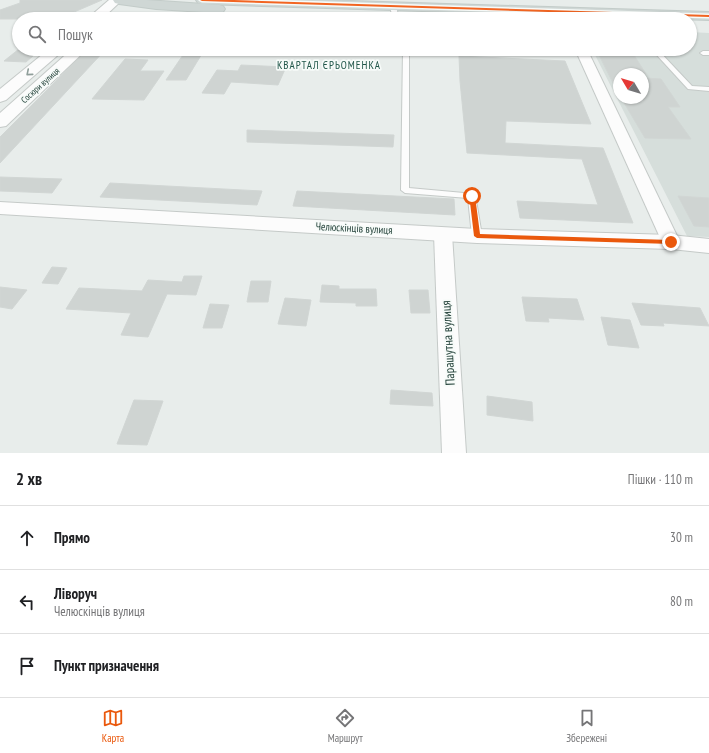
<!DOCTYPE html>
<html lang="uk">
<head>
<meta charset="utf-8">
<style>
  :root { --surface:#fff; --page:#f2f2f2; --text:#202124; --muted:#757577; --line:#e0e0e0; --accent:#ea580c }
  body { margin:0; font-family:"PT Sans Narrow",sans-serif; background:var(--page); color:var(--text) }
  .compass { position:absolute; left:613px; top:68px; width:36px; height:36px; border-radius:50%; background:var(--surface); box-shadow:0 1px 3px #0004; rotate:308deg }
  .stop { position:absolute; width:12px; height:12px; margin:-9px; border:3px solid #ea580c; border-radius:50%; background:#fff }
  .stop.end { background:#ea580c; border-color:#fff; box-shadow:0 1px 4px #0008 }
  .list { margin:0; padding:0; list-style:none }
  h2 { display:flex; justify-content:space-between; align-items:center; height:52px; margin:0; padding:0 16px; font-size:17px }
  h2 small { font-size:13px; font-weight:400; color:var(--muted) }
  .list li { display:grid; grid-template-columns:26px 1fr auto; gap:12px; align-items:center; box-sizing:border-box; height:64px; padding:0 16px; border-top:1px solid var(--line) }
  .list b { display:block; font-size:15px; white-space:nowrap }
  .list p { margin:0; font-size:13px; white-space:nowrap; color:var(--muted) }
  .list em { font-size:13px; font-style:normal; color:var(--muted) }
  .icon { flex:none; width:22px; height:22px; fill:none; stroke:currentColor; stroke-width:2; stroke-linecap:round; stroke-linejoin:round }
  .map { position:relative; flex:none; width:709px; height:453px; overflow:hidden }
  .search { position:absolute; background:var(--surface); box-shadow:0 1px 3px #0004; left:12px; right:12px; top:12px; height:44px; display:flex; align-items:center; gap:10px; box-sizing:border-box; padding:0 14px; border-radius:22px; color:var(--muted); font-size:15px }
  .sheet { height:244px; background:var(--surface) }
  nav { display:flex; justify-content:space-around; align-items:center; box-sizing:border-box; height:56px; border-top:1px solid var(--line); background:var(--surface); font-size:11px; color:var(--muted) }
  nav a { display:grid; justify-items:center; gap:2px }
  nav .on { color:var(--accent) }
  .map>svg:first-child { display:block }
</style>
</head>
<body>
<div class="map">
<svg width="709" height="453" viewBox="0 0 709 453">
  <rect width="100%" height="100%" fill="#e8edeb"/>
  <path fill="#d6dedb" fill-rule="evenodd" d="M 690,32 L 709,33 L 709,237 L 687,236 L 592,49 L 690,49 ZM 619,74 L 643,74 L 643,98 L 619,98 Z"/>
  <g fill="#cfd4d2" stroke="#d1d6d4">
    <path d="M 20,0 L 102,0 L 58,19 L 0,19 L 0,10 L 20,3 Z"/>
    <path d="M 19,49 L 41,49 L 26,62 L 4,61 Z"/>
    <path d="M 88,49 L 106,49 L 0,163 L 0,137 Z"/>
    <path d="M 596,49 L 630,49 L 646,74 L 619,74 L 619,95 Z"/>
    <path d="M 185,52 L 203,52 L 186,80 L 166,80 Z"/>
    <path d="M 459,56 L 565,61 L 591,124 L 506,121 L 505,143 L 603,148 L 633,223 L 520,218 L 517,201 L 598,205 L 582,159 L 467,153 L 460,81 Z"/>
    <path d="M 125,59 L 148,60 L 140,71 L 164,71 L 144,100 L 92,99 Z"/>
    <path d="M 241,65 L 286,67 L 278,85 L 231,82 L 224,94 L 202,93 L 217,70 L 238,71 Z"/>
    <path d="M 643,78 L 661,79 L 680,107 L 668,107 L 691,139 L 645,138 L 623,101 L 643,102 Z"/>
    <path d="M 247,130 L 394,135 L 393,147 L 247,142 Z"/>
    <path d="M 0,177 L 62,179 L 52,193 L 0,191 Z"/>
    <path d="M 110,183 L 262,191 L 257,205 L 100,197 Z"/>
    <path d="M 297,191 L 454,199 L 455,215 L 293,206 Z"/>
    <path d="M 678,196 L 709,198 L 709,227 L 694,226 Z"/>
    <path d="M 52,267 L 67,268 L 58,284 L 42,283 Z"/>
    <path d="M 184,276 L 202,276 L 196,295 L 167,294 L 148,337 L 121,335 L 131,313 L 66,309 L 79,288 L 142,291 L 148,280 L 182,282 Z"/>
    <path d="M 251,281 L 271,281 L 268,302 L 247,302 Z"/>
    <path d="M 322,285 L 339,286 L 339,289 L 376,289 L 377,306 L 356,306 L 356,303 L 320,302 Z"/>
    <path d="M 0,287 L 27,290 L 12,309 L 0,307 Z"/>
    <path d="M 409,290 L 428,290 L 430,313 L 411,313 Z"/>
    <path d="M 522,297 L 577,299 L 584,320 L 548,318 L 549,322 L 526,321 Z"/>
    <path d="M 285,298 L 311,300 L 306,326 L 278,324 Z"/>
    <path d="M 632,303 L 700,308 L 709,326 L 663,323 L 664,326 L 641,325 Z"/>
    <path d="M 210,304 L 229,305 L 222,328 L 203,328 Z"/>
    <path d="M 601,317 L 630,320 L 639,348 L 608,345 Z"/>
    <path d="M 391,390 L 432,393 L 433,406 L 390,404 Z"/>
    <path d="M 487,396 L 532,402 L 533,421 L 487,415 Z"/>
    <path d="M 134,400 L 163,401 L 147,445 L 117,444 Z"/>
  </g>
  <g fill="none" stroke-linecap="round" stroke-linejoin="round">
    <g stroke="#c5cac8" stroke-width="2">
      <g id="service">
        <path d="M 393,4 L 396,6 L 399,19 L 393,19 L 390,6 Z"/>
        <path d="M 403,49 L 409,49 L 409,188 L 475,194 L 482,236 L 480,238 L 474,238 L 472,236 L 468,198 L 405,193 L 401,190 Z"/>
        <path d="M 654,50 L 658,50 L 692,86 L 709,87 L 709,91 L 688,89 L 654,52 Z"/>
        <path d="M 709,51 L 709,55 L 703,55 L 700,53 L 703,51 Z"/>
      </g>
    </g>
    <g stroke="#c5cac8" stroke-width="2">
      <g id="minor">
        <path d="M 575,49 L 587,49 L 680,242 L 677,246 L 671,248 L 665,246 L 662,242 Z"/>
        <path d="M 443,228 L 449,230 L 452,234 L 466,453 L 442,453 L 434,234 L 437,230 Z"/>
      </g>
    </g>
    <g stroke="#c5cac8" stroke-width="2">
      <g id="tertiary">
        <path d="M 109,0 L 122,0 L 102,19 L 87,19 Z"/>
        <path d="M 49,49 L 65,49 L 6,100 L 0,102 L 0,89 Z"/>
        <path d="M 72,49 L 87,49 L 6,126 L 0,127 L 0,113 Z"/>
        <path d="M 0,202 L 477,229 L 671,235 L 709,239 L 709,253 L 671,249 L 477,243 L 0,214 Z"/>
      </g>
    </g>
    <g stroke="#c3ccc9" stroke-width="2">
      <g id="primary">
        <path d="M 113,0 L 146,0 L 219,5 L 223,6 L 225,9 L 223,12 L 219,13 L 156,9 L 119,4 L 115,3 Z"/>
        <path d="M 196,0 L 319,0 L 709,12 L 709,20 L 202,4 L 198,3 Z"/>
      </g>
    </g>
    <use href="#service" fill="#fcfcfc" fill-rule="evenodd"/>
    <use href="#minor" fill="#fcfcfc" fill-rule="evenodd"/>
    <use href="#tertiary" fill="#fcfcfc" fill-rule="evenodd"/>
    <use href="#primary" fill="#cfd7d5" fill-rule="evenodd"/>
    <g stroke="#f7fbf9" stroke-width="3">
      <path id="bus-1" d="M 200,0 L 234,0 L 709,15 L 709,17 L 202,1 Z"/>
    </g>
    <use href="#bus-1" fill="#f26522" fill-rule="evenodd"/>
  </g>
  <defs><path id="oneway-chevron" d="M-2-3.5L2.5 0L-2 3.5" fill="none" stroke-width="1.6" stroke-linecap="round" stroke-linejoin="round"/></defs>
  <use stroke="#909f9b" href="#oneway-chevron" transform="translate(29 73) rotate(140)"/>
  <path fill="#ea580c" d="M 469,194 L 475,196 L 480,234 L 671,240 L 674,242 L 671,244 L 477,238 L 474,236 Z"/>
  <g text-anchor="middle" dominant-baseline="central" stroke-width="3.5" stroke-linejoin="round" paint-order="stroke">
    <g font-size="9" fill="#24423a" stroke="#f7fbf9">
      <text transform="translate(40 85) rotate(-42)">Сосюри вулиця</text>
    </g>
    <g font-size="11" letter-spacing="1" fill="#1f5548" stroke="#f7fbf9">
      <text x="329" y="65">КВАРТАЛ ЄРЬОМЕНКА</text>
    </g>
    <g font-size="11" fill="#24423a" stroke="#f7fbf9">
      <text transform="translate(354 228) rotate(3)">Челюскінців вулиця</text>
    </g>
    <g font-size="13" fill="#24423a" stroke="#f7fbf9">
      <text transform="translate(448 343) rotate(-93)">Парашутна вулиця</text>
    </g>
  </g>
</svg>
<svg class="compass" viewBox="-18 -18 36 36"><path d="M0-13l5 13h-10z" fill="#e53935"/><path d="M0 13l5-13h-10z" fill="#757577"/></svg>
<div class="stop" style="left:472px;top:196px"></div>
<div class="stop end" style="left:671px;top:242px"></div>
<div class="search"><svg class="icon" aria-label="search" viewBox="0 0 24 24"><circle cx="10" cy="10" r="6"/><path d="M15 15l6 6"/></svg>Пошук</div>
</div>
<section class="sheet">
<h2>2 хв<small>Пішки · 110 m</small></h2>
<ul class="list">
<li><svg class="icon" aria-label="ahead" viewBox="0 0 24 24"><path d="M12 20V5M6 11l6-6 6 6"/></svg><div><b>Прямо</b></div><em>30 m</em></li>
<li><svg class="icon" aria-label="left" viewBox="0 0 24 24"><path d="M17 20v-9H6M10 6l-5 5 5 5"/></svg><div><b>Ліворуч</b><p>Челюскінців вулиця</p></div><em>80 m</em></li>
<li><svg class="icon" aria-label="arrive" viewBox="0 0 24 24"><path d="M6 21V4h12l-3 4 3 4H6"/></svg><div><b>Пункт призначення</b></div></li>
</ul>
</section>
<nav>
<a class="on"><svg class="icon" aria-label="map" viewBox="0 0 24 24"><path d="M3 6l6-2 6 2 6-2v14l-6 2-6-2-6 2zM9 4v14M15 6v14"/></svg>Карта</a>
<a><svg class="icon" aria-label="directions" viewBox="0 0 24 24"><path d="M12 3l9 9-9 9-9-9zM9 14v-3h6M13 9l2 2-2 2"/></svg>Маршрут</a>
<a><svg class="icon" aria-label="saved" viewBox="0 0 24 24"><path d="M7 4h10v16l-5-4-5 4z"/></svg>Збережені</a>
</nav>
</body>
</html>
